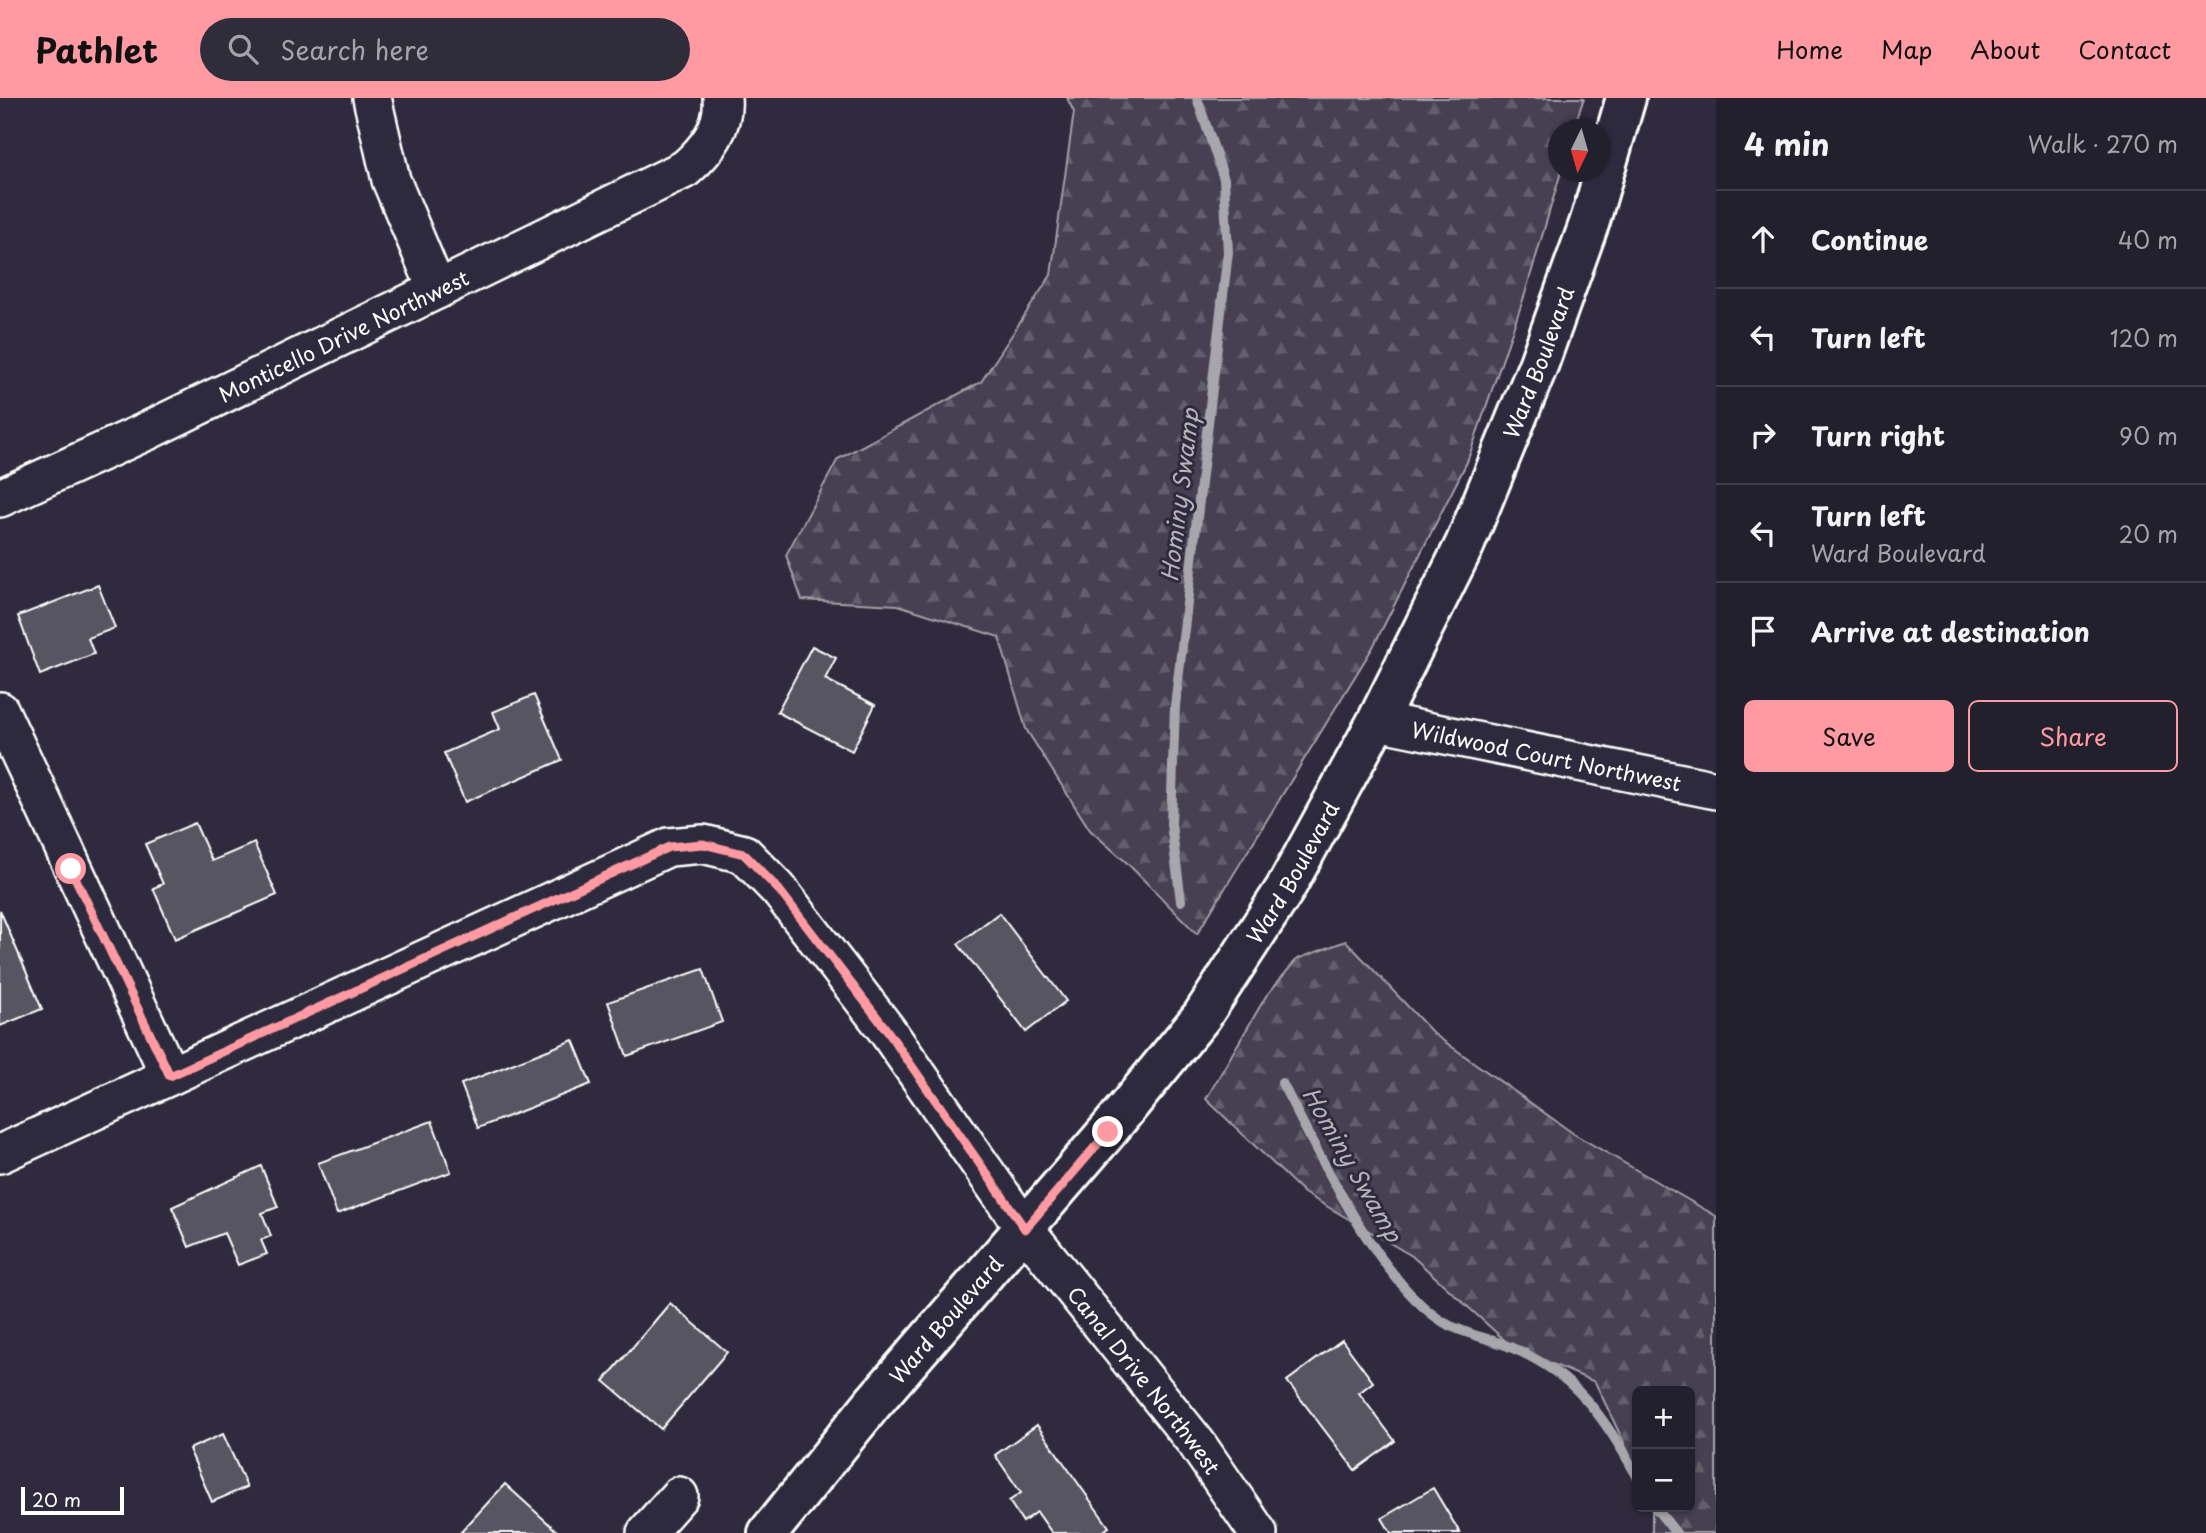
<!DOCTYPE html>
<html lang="en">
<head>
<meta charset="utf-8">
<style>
  :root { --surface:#23202e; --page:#2f2d3a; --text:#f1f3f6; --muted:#a3a3aa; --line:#403e4a; --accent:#ff9aa2 }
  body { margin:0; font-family:"Playpen Sans",sans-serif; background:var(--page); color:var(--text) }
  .controls { position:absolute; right:21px; bottom:21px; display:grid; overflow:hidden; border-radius:10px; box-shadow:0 2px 5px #0004 }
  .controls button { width:63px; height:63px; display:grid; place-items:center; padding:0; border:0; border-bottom:2px solid var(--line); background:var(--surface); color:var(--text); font:35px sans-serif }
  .compass { position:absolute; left:1548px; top:21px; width:63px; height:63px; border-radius:50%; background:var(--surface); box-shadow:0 2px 5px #0004; rotate:185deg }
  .scale { position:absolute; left:21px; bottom:18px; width:103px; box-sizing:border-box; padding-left:7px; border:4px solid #fff; border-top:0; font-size:19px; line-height:24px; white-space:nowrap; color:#fff; -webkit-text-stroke:5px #2f2a3d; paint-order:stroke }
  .stop { position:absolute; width:21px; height:21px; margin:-16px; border:5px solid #ff9aa2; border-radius:50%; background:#fff }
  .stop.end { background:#ff9aa2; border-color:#fff; box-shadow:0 2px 7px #0008 }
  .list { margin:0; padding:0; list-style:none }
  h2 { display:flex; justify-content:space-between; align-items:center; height:91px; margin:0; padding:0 28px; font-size:30px }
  h2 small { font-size:23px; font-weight:400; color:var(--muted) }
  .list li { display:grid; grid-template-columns:46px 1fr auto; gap:21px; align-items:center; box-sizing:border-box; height:98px; padding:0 28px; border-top:2px solid var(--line) }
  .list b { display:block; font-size:26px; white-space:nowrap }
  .list p { margin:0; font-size:23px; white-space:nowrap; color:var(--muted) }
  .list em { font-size:23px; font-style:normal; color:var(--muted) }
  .actions { display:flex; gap:14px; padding:21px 28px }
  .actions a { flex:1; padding:16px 0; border:2px solid var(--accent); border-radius:10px; text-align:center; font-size:24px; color:var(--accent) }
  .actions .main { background:var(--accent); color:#111 }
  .icon { flex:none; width:38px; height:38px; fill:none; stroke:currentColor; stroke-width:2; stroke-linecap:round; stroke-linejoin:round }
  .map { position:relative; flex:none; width:1716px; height:1435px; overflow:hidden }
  header { display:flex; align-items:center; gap:42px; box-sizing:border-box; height:98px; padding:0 35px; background:var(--accent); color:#111 }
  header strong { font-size:33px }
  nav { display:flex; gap:38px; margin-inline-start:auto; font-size:24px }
  .search { width:490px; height:63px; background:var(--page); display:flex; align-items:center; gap:18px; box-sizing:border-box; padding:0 24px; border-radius:38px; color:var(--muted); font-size:26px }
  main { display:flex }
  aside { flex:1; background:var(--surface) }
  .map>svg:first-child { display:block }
</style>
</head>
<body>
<header>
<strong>Pathlet</strong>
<div class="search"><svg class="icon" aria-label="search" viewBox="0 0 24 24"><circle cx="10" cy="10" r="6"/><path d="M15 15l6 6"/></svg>Search here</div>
<nav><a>Home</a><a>Map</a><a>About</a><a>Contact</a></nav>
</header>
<main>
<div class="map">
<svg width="1716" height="1435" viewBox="0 0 1716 1435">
  <defs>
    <pattern id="forest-firs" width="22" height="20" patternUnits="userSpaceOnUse" patternTransform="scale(1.75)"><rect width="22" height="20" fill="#464152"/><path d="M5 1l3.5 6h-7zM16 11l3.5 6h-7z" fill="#625e6c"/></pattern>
  </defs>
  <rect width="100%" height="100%" fill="#2f2a3d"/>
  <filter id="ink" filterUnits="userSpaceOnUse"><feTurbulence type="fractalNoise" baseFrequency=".0143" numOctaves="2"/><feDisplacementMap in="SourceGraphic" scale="14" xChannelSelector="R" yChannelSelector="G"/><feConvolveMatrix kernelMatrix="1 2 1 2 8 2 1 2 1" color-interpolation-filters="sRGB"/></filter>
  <g filter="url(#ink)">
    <g fill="url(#forest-firs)" stroke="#a2a0a8" stroke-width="2">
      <path d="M 1067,0 L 1584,0 L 1573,31 L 1559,32 L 1561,74 L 1525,196 L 1467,364 L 1373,549 L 1197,836 L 1127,765 L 1090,732 L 1026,631 L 999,539 L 898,507 L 802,502 L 786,457 L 838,361 L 981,284 L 1051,177 L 1074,14 Z"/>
      <path d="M 1346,843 L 1434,936 L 1574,1036 L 1716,1118 L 1716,1435 L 1652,1435 L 1652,1409 L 1690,1409 L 1690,1293 L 1637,1293 L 1637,1372 L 1595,1284 L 1512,1249 L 1412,1158 L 1304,1095 L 1206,1001 L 1266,898 L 1297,861 Z"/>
    </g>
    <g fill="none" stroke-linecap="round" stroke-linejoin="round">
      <g stroke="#a7a6ad" stroke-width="10">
        <path d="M 1181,803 L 1171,726 L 1175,608 L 1228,154 L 1224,81 L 1197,0"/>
        <path d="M 1282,985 C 1317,1052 1380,1187 1445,1225 C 1464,1236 1489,1240 1510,1249 C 1576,1276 1603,1318 1637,1378"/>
        <path d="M 1655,1409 L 1676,1435"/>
      </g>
    </g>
    <g fill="#595564" stroke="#fff" stroke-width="2">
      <path d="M 98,487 L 115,530 L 88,540 L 94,556 L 40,577 L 18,518 Z"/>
      <path d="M 812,548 L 836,560 L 825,581 L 875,607 L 852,653 L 777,614 Z"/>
      <path d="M 534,597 L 562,662 L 465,704 L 444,655 L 500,631 L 493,614 Z"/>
      <path d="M 195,725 L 212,763 L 254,745 L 277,797 L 175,841 L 153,790 L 163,786 L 145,746 Z"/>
      <path d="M 0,812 L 42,911 L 0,928 Z"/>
      <path d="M 999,815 L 1066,903 L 1026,934 L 958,846 Z"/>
      <path d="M 703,871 L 722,924 L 627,958 L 608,904 Z"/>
      <path d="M 573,942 L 591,986 L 478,1030 L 461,986 Z"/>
      <path d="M 432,1023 L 451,1074 L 337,1116 L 318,1065 Z"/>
      <path d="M 261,1068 L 278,1109 L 262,1115 L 271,1138 L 261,1142 L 267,1156 L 238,1167 L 224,1135 L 189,1149 L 172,1109 Z"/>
      <path d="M 670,1205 L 727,1254 L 661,1331 L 604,1283 Z"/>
      <path d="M 1342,1242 L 1373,1284 L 1359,1295 L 1395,1343 L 1355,1372 L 1287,1283 Z"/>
      <path d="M 1037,1327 L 1109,1429 L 1101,1435 L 1052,1435 L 1037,1414 L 1023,1424 L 1009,1403 L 1021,1395 L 995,1357 Z"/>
      <path d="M 223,1336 L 247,1389 L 212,1404 L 189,1351 Z"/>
      <path d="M 505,1386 L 559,1435 L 460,1435 Z"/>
      <path d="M 1433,1390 L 1460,1435 L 1391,1435 L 1382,1420 Z"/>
    </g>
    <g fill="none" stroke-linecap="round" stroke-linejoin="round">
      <g stroke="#fff" stroke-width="42">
        <g id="minor">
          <path d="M 372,0 L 391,82 L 437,192"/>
          <path id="s1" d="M 0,400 L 145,334 L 685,71 C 706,53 725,30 722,0"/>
          <path d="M 0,613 L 170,978"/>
          <path id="s2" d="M 1377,623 L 1716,692"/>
          <path id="s3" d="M 0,1056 L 669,749 L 703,746 L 744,756 L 779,792 L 886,931 L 1025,1131 L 1197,1346 L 1258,1435"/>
          <path d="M 646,1435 L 679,1398"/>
        </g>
      </g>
      <g stroke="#fff" stroke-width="44">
        <g id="major">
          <path id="s4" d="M 768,1435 L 873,1305 L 1108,1033 L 1202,918 L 1285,791 L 1377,623 L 1465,446 L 1539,265 L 1590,123 L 1626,0"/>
        </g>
      </g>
      <use href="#minor" stroke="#2f2a3d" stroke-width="37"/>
      <use href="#major" stroke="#2f2a3d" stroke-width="38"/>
    </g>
  </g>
  <g fill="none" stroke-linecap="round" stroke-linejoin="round" filter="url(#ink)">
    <path stroke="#ff9aa2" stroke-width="9" d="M 71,771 L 170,978 L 669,749 L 703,746 L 744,756 L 779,792 L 886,931 L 1025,1131 L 1108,1034"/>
  </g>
  <g text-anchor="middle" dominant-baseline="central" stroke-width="6" stroke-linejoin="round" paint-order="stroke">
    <g font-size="21" fill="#fff" stroke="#2f2a3d">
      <text stroke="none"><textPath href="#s1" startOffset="380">Monticello Drive Northwest</textPath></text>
      <text stroke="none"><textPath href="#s4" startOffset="1412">Ward Boulevard</textPath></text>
      <text stroke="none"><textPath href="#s2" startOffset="173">Wildwood Court Northwest</textPath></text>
      <text stroke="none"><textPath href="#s4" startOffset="845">Ward Boulevard</textPath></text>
      <text stroke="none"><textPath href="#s4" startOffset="278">Ward Boulevard</textPath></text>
      <text stroke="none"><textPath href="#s3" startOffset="1474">Canal Drive Northwest</textPath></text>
    </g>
    <g font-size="23" font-style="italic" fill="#b6b4bb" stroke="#2f2a3d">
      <text transform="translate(1179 397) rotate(-83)">Hominy Swamp</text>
      <text transform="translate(1353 1066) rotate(60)">Hominy Swamp</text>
    </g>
  </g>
</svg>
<div class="controls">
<button>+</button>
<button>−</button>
</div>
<svg class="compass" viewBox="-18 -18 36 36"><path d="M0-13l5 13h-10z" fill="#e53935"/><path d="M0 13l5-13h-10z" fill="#a3a3aa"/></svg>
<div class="scale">20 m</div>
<div class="stop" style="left:71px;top:771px"></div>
<div class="stop end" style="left:1108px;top:1034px"></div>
</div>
<aside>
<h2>4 min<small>Walk · 270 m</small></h2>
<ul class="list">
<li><svg class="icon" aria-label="ahead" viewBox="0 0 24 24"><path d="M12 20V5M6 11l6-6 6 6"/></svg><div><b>Continue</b></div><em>40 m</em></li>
<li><svg class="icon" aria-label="left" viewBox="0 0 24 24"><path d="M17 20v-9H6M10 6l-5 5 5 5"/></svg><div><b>Turn left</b></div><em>120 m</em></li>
<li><svg class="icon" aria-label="right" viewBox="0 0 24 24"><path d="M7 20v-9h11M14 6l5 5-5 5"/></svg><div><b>Turn right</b></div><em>90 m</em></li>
<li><svg class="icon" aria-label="left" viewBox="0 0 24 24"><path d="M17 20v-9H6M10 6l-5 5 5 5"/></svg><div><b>Turn left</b><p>Ward Boulevard</p></div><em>20 m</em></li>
<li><svg class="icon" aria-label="arrive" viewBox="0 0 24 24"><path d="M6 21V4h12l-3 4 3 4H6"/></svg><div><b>Arrive at destination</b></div></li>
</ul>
<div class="actions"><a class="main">Save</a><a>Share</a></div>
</aside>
</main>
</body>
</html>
